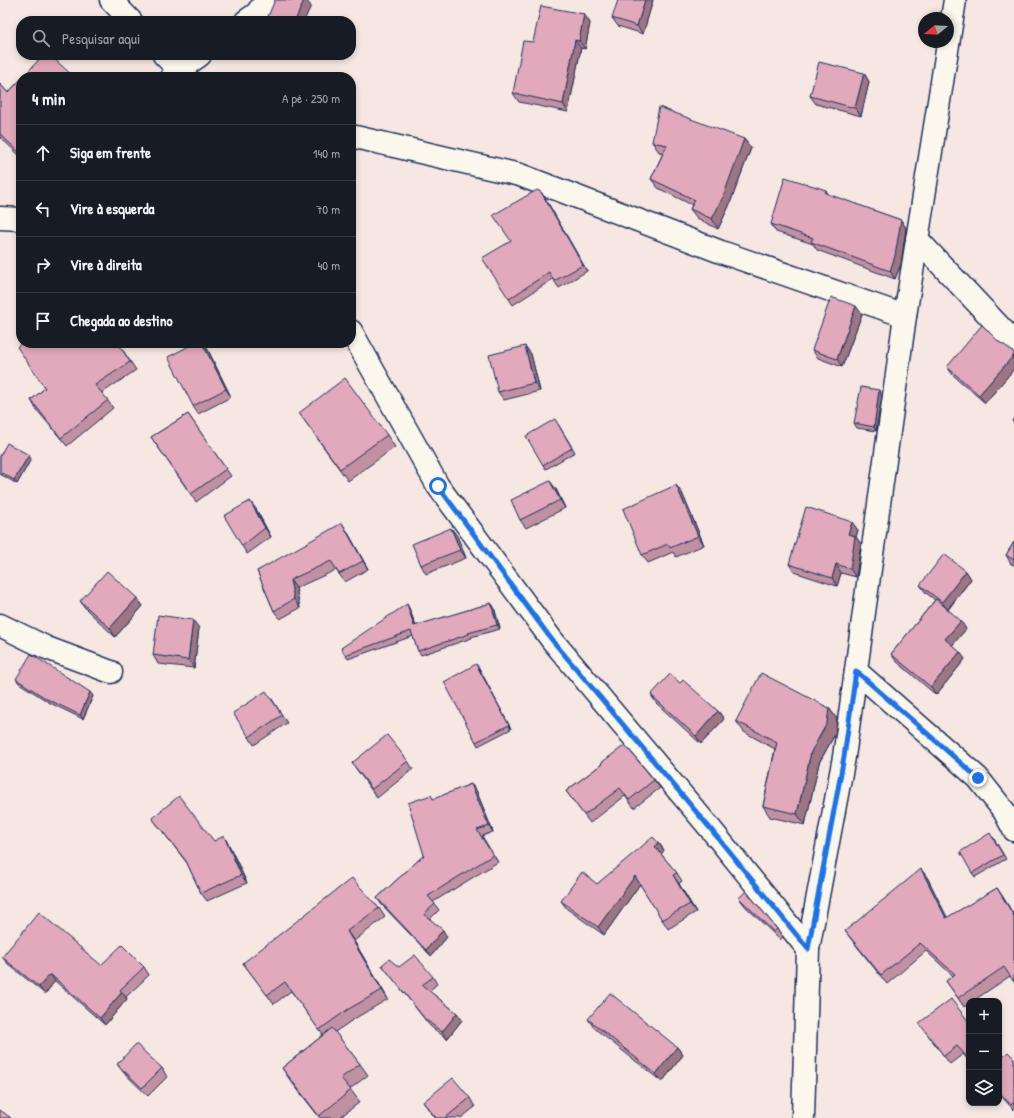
<!DOCTYPE html>
<html lang="pt">
<head>
<meta charset="utf-8">
<style>
  :root { --surface:#171b24; --page:#20242c; --text:#f1f3f6; --muted:#9ea1a6; --line:#363941 }
  body { margin:0; font-family:"Patrick Hand",sans-serif; background:var(--page); color:var(--text) }
  .controls { position:absolute; right:12px; bottom:12px; display:grid; overflow:hidden; border-radius:8px; box-shadow:0 2px 6px #0003 }
  .controls button { width:36px; height:36px; display:grid; place-items:center; padding:0; border:0; border-bottom:1px solid var(--line); background:var(--surface); color:var(--text); font:20px sans-serif }
  .compass { position:absolute; left:918px; top:12px; width:36px; height:36px; border-radius:50%; background:var(--surface); box-shadow:0 2px 6px #0003; rotate:252deg }
  .stop { position:absolute; width:12px; height:12px; margin:-9px; border:3px solid #1a73e8; border-radius:50%; background:#fff }
  .stop.end { background:#1a73e8; border-color:#fff; box-shadow:0 1px 4px #0008 }
  .list { margin:0; padding:0; list-style:none }
  h2 { display:flex; justify-content:space-between; align-items:center; height:52px; margin:0; padding:0 16px; font-size:17px }
  h2 small { font-size:13px; font-weight:400; color:var(--muted) }
  .list li { display:grid; grid-template-columns:26px 1fr auto; gap:12px; align-items:center; box-sizing:border-box; height:56px; padding:0 16px; border-top:1px solid var(--line) }
  .list b { display:block; font-size:15px; white-space:nowrap }
  .list em { font-size:13px; font-style:normal; color:var(--muted) }
  .icon { flex:none; width:22px; height:22px; fill:none; stroke:currentColor; stroke-width:2; stroke-linecap:round; stroke-linejoin:round }
  .map { position:relative; flex:none; width:1014px; height:1118px; overflow:hidden }
  .search { position:absolute; background:var(--surface); box-shadow:0 2px 6px #0003; left:16px; top:16px; width:340px; height:44px; display:flex; align-items:center; gap:10px; box-sizing:border-box; padding:0 14px; border-radius:16px; color:var(--muted); font-size:15px }
  .panel { position:absolute; background:var(--surface); box-shadow:0 2px 6px #0003; left:16px; top:72px; width:340px; height:276px; border-radius:16px }
  .map>svg:first-child { display:block }
</style>
</head>
<body>
<div class="map">
<svg width="1014" height="1118" viewBox="0 0 1014 1118">
  <rect width="100%" height="100%" fill="#f6e7e2"/>
  <filter id="ink" filterUnits="userSpaceOnUse"><feTurbulence type="fractalNoise" baseFrequency=".025" numOctaves="2"/><feDisplacementMap in="SourceGraphic" scale="8" xChannelSelector="R" yChannelSelector="G"/><feConvolveMatrix kernelMatrix="1 2 1 2 8 2 1 2 1" color-interpolation-filters="sRGB"/></filter>
  <g filter="url(#ink)">
    <g fill="none" stroke-linecap="round" stroke-linejoin="round">
      <g stroke="#1b2f5e" stroke-width="25">
        <g id="minor">
          <path d="M 111,0 L 131,21"/>
          <path d="M 246,21 L 256,14 L 267,0"/>
          <path d="M 164,55 L 186,77"/>
          <path d="M 172,77 L 179,70 L 200,55"/>
          <path d="M 351,136 L 520,175 L 721,252 L 905,316"/>
          <path d="M 0,218 L 21,219"/>
          <path d="M 917,239 L 1014,342"/>
          <path d="M 351,331 L 438,486 L 552,640 L 709,827 L 808,949"/>
          <path d="M 0,625 L 47,648 L 111,672"/>
          <path d="M 856,671 L 978,778 L 1004,811 L 1014,830"/>
          <path d="M 803,1118 L 808,949 L 844,757 L 905,316 L 955,0"/>
        </g>
      </g>
      <use href="#minor" stroke="#fbf7ec" stroke-width="22"/>
    </g>
    <g fill="#c291a1" stroke="#1b2f5e">
      <path d="M 653,0 L 643,34 L 618,26 L 612,18 Z"/>
      <path d="M 584,14 L 590,23 L 585,49 L 581,48 L 568,112 L 519,102 L 513,93 L 533,42 Z"/>
      <path d="M 864,73 L 869,82 L 861,116 L 816,104 L 810,96 Z"/>
      <path d="M 21,79 L 21,157 L 0,137 L 0,84 L 8,93 Z"/>
      <path d="M 744,139 L 751,148 L 729,206 L 718,229 L 697,218 L 690,209 L 692,205 L 658,188 L 651,179 L 663,153 L 659,152 L 652,142 Z"/>
      <path d="M 826,190 L 829,195 L 901,220 L 906,228 L 901,264 L 895,279 L 817,250 L 813,244 L 776,232 L 771,224 Z"/>
      <path d="M 541,192 L 545,198 L 587,271 L 559,288 L 553,279 L 513,305 L 509,299 L 511,241 Z"/>
      <path d="M 862,314 L 842,367 L 818,358 L 812,350 Z"/>
      <path d="M 999,342 L 1014,353 L 1014,369 L 985,403 L 953,375 L 947,367 Z"/>
      <path d="M 22,343 L 118,343 L 136,370 L 102,393 L 113,408 L 67,446 L 36,409 L 31,400 L 45,388 Z"/>
      <path d="M 525,346 L 531,354 L 540,391 L 504,400 L 498,392 Z"/>
      <path d="M 207,348 L 231,397 L 198,414 L 193,406 Z"/>
      <path d="M 882,395 L 876,431 L 857,428 L 854,423 Z"/>
      <path d="M 299,413 L 387,435 L 395,447 L 348,481 Z"/>
      <path d="M 188,414 L 231,476 L 196,502 L 151,437 Z"/>
      <path d="M 558,424 L 575,452 L 546,469 L 543,465 Z"/>
      <path d="M 0,456 L 31,459 L 17,484 L 0,474 Z"/>
      <path d="M 556,489 L 565,508 L 526,528 L 520,520 Z"/>
      <path d="M 682,493 L 704,545 L 676,557 L 673,552 L 648,563 L 642,555 Z"/>
      <path d="M 256,509 L 271,537 L 247,554 L 242,546 Z"/>
      <path d="M 451,528 L 457,536 L 466,558 L 426,574 L 421,565 Z"/>
      <path d="M 858,530 L 856,537 L 861,544 L 856,577 L 841,573 L 837,586 L 794,572 L 789,564 Z"/>
      <path d="M 347,531 L 368,569 L 345,582 L 336,570 L 296,588 L 300,608 L 280,619 L 274,611 L 257,571 Z"/>
      <path d="M 1014,542 L 1014,565 L 1011,564 L 1006,555 Z"/>
      <path d="M 966,571 L 971,579 L 948,610 L 966,629 L 952,645 L 965,659 L 936,695 L 896,661 L 891,654 L 935,600 L 926,593 L 920,585 Z"/>
      <path d="M 137,598 L 143,606 L 115,637 L 86,609 L 80,601 Z"/>
      <path d="M 491,603 L 494,607 L 500,629 L 471,637 L 472,638 L 421,655 L 418,651 L 413,636 L 348,659 L 345,655 L 409,608 L 416,626 Z"/>
      <path d="M 199,628 L 194,668 L 158,664 L 153,655 Z"/>
      <path d="M 476,664 L 479,668 L 511,729 L 478,746 L 476,742 Z"/>
      <path d="M 16,679 L 93,696 L 83,719 L 50,703 L 19,683 Z"/>
      <path d="M 680,683 L 718,711 L 724,719 L 701,744 L 656,703 L 651,695 Z"/>
      <path d="M 272,699 L 287,723 L 254,745 L 249,737 Z"/>
      <path d="M 829,708 L 837,719 L 835,734 L 819,763 L 805,825 L 770,817 L 763,806 L 775,749 L 744,732 L 736,721 Z"/>
      <path d="M 408,761 L 413,769 L 377,798 L 352,763 Z"/>
      <path d="M 602,764 L 654,780 L 660,788 L 634,808 L 625,796 L 590,823 L 566,791 Z"/>
      <path d="M 471,784 L 476,790 L 493,832 L 482,836 L 498,862 L 433,902 L 439,910 L 430,919 L 447,937 L 431,956 L 381,904 L 377,898 L 424,855 L 434,799 Z"/>
      <path d="M 152,818 L 214,841 L 229,845 L 247,883 L 207,901 L 201,893 L 187,863 Z"/>
      <path d="M 993,837 L 1006,859 L 975,877 L 972,873 Z"/>
      <path d="M 658,842 L 664,850 L 661,854 L 677,873 L 682,881 L 679,884 L 696,912 L 668,929 L 640,884 L 604,935 L 567,909 L 561,901 L 597,884 Z"/>
      <path d="M 927,877 L 947,918 L 997,888 L 1014,915 L 1014,982 L 1010,976 L 973,1001 L 969,1001 L 969,1004 L 964,1007 L 946,981 L 953,976 L 926,951 L 887,984 L 851,939 L 845,931 Z"/>
      <path d="M 739,898 L 777,929 L 783,937 L 780,940 L 745,906 Z"/>
      <path d="M 379,908 L 385,917 L 354,941 L 388,999 L 354,1019 L 335,1032 L 360,1064 L 368,1075 L 350,1089 L 360,1102 L 339,1118 L 320,1118 L 290,1080 L 282,1068 L 323,1035 L 291,991 L 274,1004 L 243,963 Z"/>
      <path d="M 2,957 L 101,965 L 144,967 L 149,975 L 126,997 L 127,999 L 105,1025 L 55,981 L 45,994 L 8,964 Z"/>
      <path d="M 382,965 L 399,967 L 433,977 L 437,984 L 429,991 L 457,1013 L 462,1020 L 447,1039 L 430,1026 Z"/>
      <path d="M 588,1019 L 677,1047 L 683,1055 L 662,1082 L 594,1028 Z"/>
      <path d="M 969,1022 L 969,1061 L 963,1054 L 950,1064 L 925,1031 Z"/>
      <path d="M 1014,1058 L 1014,1110 L 999,1094 L 999,1061 Z"/>
      <path d="M 117,1064 L 162,1068 L 167,1077 L 148,1096 L 123,1072 Z"/>
      <path d="M 470,1098 L 475,1107 L 461,1118 L 435,1118 L 423,1102 Z"/>
    </g>
    <g fill="#9e7683" stroke="#1b2f5e">
      <path d="M 304,0 L 306,0 L 311,6 L 304,21 L 295,21 Z"/>
      <path d="M 645,0 L 653,0 L 643,34 L 637,26 Z"/>
      <path d="M 584,14 L 590,23 L 585,49 L 579,41 Z"/>
      <path d="M 575,40 L 581,48 L 568,112 L 563,104 Z"/>
      <path d="M 864,73 L 869,82 L 861,116 L 855,108 Z"/>
      <path d="M 744,139 L 751,148 L 729,206 L 718,229 L 712,219 Z"/>
      <path d="M 541,192 L 545,198 L 587,271 L 583,265 Z"/>
      <path d="M 901,220 L 906,228 L 901,264 L 895,279 L 890,271 Z"/>
      <path d="M 856,306 L 862,314 L 842,367 L 837,359 Z"/>
      <path d="M 202,343 L 207,348 L 231,397 L 226,389 Z"/>
      <path d="M 525,346 L 531,354 L 540,391 L 534,383 Z"/>
      <path d="M 1014,355 L 1014,369 L 985,403 L 979,395 Z"/>
      <path d="M 879,390 L 882,395 L 876,431 L 874,427 Z"/>
      <path d="M 29,455 L 31,459 L 17,484 L 14,480 Z"/>
      <path d="M 550,481 L 556,489 L 565,508 L 560,500 Z"/>
      <path d="M 676,485 L 682,493 L 704,545 L 698,536 Z"/>
      <path d="M 250,501 L 256,509 L 271,537 L 265,528 Z"/>
      <path d="M 852,522 L 858,530 L 856,537 L 861,544 L 856,577 L 850,569 L 848,534 Z"/>
      <path d="M 342,523 L 347,531 L 368,569 L 363,561 Z"/>
      <path d="M 451,528 L 457,536 L 466,558 L 460,550 Z"/>
      <path d="M 836,564 L 841,573 L 837,586 L 832,578 Z"/>
      <path d="M 966,571 L 971,579 L 947,610 L 942,602 Z"/>
      <path d="M 290,580 L 296,588 L 300,608 L 294,599 Z"/>
      <path d="M 137,598 L 143,606 L 115,637 L 110,628 Z"/>
      <path d="M 491,603 L 494,607 L 500,629 L 497,625 Z"/>
      <path d="M 407,604 L 409,608 L 417,630 L 414,626 Z"/>
      <path d="M 193,620 L 199,628 L 194,668 L 188,660 Z"/>
      <path d="M 961,621 L 966,629 L 951,647 L 945,639 Z"/>
      <path d="M 960,652 L 965,659 L 936,695 L 931,687 Z"/>
      <path d="M 476,664 L 479,668 L 511,729 L 509,725 Z"/>
      <path d="M 90,692 L 93,696 L 83,719 L 80,715 Z"/>
      <path d="M 829,708 L 837,719 L 835,734 L 819,763 L 805,825 L 797,814 L 811,752 Z"/>
      <path d="M 718,711 L 724,719 L 701,744 L 696,736 Z"/>
      <path d="M 471,784 L 476,790 L 493,832 L 489,826 Z"/>
      <path d="M 224,836 L 229,845 L 247,883 L 241,875 Z"/>
      <path d="M 658,842 L 664,850 L 661,855 L 655,847 Z"/>
      <path d="M 921,869 L 927,877 L 952,927 L 946,918 Z"/>
      <path d="M 673,875 L 679,884 L 696,912 L 690,904 Z"/>
      <path d="M 635,876 L 640,884 L 604,935 L 598,927 Z"/>
      <path d="M 997,888 L 1003,897 L 1014,915 L 1014,916 Z"/>
      <path d="M 443,930 L 447,937 L 431,956 L 426,950 Z"/>
      <path d="M 347,931 L 354,941 L 388,999 L 382,990 Z"/>
      <path d="M 50,974 L 55,981 L 45,994 L 39,987 Z"/>
      <path d="M 122,992 L 127,999 L 105,1025 L 100,1018 Z"/>
      <path d="M 457,1013 L 462,1020 L 447,1039 L 442,1032 Z"/>
      <path d="M 677,1047 L 683,1055 L 662,1082 L 656,1074 Z"/>
    </g>
    <g fill="#e1a9bb" stroke="#1b2f5e">
      <path d="M 275,0 L 304,0 L 295,21 L 266,21 Z"/>
      <path d="M 618,0 L 645,0 L 637,26 L 612,18 Z"/>
      <path d="M 541,6 L 584,14 L 579,41 L 575,40 L 563,104 L 513,93 L 523,41 L 533,42 Z"/>
      <path d="M 43,55 L 50,55 L 74,77 L 23,77 Z"/>
      <path d="M 819,62 L 864,73 L 855,108 L 810,96 Z"/>
      <path d="M 21,79 L 21,154 L 0,134 L 0,84 L 8,93 Z"/>
      <path d="M 659,107 L 744,139 L 723,197 L 712,219 L 690,209 L 695,200 L 651,179 L 667,145 L 652,142 Z"/>
      <path d="M 785,177 L 826,190 L 825,193 L 901,220 L 895,256 L 890,271 L 811,242 L 813,238 L 771,224 Z"/>
      <path d="M 537,190 L 541,192 L 583,265 L 554,281 L 549,272 L 509,299 L 482,258 L 511,241 L 493,215 Z"/>
      <path d="M 831,297 L 856,306 L 837,359 L 812,350 Z"/>
      <path d="M 982,325 L 999,342 L 1006,346 L 1014,353 L 1014,355 L 979,395 L 947,367 Z"/>
      <path d="M 22,343 L 118,343 L 130,362 L 95,385 L 108,400 L 61,438 L 31,400 L 45,388 L 17,347 Z"/>
      <path d="M 195,343 L 202,343 L 226,389 L 193,406 L 168,357 Z"/>
      <path d="M 525,346 L 534,383 L 498,392 L 489,355 Z"/>
      <path d="M 345,378 L 387,435 L 340,469 L 299,413 Z"/>
      <path d="M 861,387 L 879,390 L 874,427 L 854,423 Z"/>
      <path d="M 188,414 L 226,469 L 191,494 L 151,437 Z"/>
      <path d="M 1014,418 L 1014,423 L 1012,421 Z"/>
      <path d="M 555,419 L 572,448 L 543,465 L 526,436 Z"/>
      <path d="M 7,443 L 29,455 L 14,480 L 0,472 L 0,456 Z"/>
      <path d="M 550,481 L 560,500 L 520,520 L 511,500 Z"/>
      <path d="M 676,485 L 698,536 L 670,548 L 668,544 L 642,555 L 623,509 Z"/>
      <path d="M 250,501 L 265,528 L 242,546 L 224,516 Z"/>
      <path d="M 806,507 L 852,522 L 848,534 L 855,536 L 850,569 L 836,564 L 832,578 L 789,564 Z"/>
      <path d="M 342,523 L 363,561 L 339,574 L 331,561 L 290,580 L 294,599 L 274,611 L 257,571 Z"/>
      <path d="M 451,528 L 460,550 L 421,565 L 412,544 Z"/>
      <path d="M 1014,542 L 1014,560 L 1006,555 Z"/>
      <path d="M 944,554 L 966,571 L 942,602 L 920,585 Z"/>
      <path d="M 107,571 L 137,598 L 110,628 L 80,601 Z"/>
      <path d="M 936,599 L 961,621 L 945,639 L 960,652 L 931,687 L 891,654 Z"/>
      <path d="M 491,603 L 497,625 L 468,633 L 469,634 L 418,651 L 411,631 L 345,655 L 341,648 L 407,604 L 414,626 Z"/>
      <path d="M 158,615 L 193,620 L 188,660 L 153,655 Z"/>
      <path d="M 31,654 L 90,692 L 80,715 L 47,699 L 16,679 Z"/>
      <path d="M 476,664 L 509,725 L 476,742 L 444,682 Z"/>
      <path d="M 761,673 L 829,708 L 827,723 L 811,752 L 797,814 L 763,806 L 777,742 L 736,721 Z"/>
      <path d="M 670,674 L 680,683 L 683,680 L 718,711 L 696,736 L 651,695 Z"/>
      <path d="M 266,691 L 282,715 L 249,737 L 233,713 Z"/>
      <path d="M 387,735 L 408,761 L 372,789 L 352,763 Z"/>
      <path d="M 625,745 L 654,780 L 629,800 L 620,788 L 584,815 L 566,791 L 602,764 L 601,763 Z"/>
      <path d="M 471,784 L 489,826 L 477,830 L 493,855 L 428,896 L 435,904 L 424,914 L 443,930 L 426,950 L 377,898 L 424,855 L 408,803 L 431,795 L 433,799 Z"/>
      <path d="M 179,796 L 214,841 L 224,836 L 241,875 L 201,893 L 186,861 L 152,818 Z"/>
      <path d="M 990,833 L 1003,855 L 972,873 L 960,852 Z"/>
      <path d="M 653,837 L 658,842 L 655,847 L 677,873 L 673,875 L 690,904 L 662,920 L 635,876 L 598,927 L 561,901 L 582,872 L 597,884 Z"/>
      <path d="M 921,869 L 946,918 L 997,888 L 1014,916 L 1014,982 L 1004,967 L 958,998 L 946,981 L 955,974 L 920,943 L 881,975 L 845,931 Z"/>
      <path d="M 352,878 L 379,908 L 347,931 L 382,990 L 347,1010 L 319,1030 L 285,982 L 267,995 L 243,963 Z"/>
      <path d="M 746,891 L 777,929 L 774,932 L 739,898 Z"/>
      <path d="M 39,912 L 101,965 L 122,945 L 144,967 L 120,990 L 122,992 L 100,1018 L 50,974 L 39,987 L 2,957 Z"/>
      <path d="M 415,955 L 433,977 L 422,985 L 457,1013 L 442,1032 L 425,1019 L 382,965 L 389,959 L 399,967 Z"/>
      <path d="M 610,993 L 677,1047 L 656,1074 L 588,1019 Z"/>
      <path d="M 951,999 L 969,1022 L 969,1059 L 957,1046 L 944,1056 L 919,1023 Z"/>
      <path d="M 332,1028 L 360,1064 L 341,1078 L 351,1090 L 319,1116 L 282,1068 Z"/>
      <path d="M 136,1044 L 162,1068 L 142,1088 L 117,1064 Z"/>
      <path d="M 1008,1052 L 1014,1058 L 1014,1102 L 1011,1105 L 999,1092 L 999,1061 Z"/>
      <path d="M 453,1078 L 470,1098 L 445,1118 L 436,1118 L 423,1102 Z"/>
      <path d="M 0,1110 L 11,1118 L 0,1118 Z"/>
    </g>
  </g>
  <g fill="none" stroke-linecap="round" stroke-linejoin="round" filter="url(#ink)">
    <path stroke="#1a73e8" stroke-width="5" d="M 438,486 L 552,640 L 709,827 L 808,949 L 844,757 L 856,671 L 978,778"/>
  </g>
</svg>
<div class="controls">
<button>+</button>
<button>−</button>
<button><svg class="icon" aria-label="layers" viewBox="0 0 24 24"><path d="M12 4l9 5-9 5-9-5zM3 14l9 5 9-5"/></svg></button>
</div>
<svg class="compass" viewBox="-18 -18 36 36"><path d="M0-13l5 13h-10z" fill="#e53935"/><path d="M0 13l5-13h-10z" fill="#9ea1a6"/></svg>
<div class="stop" style="left:438px;top:486px"></div>
<div class="stop end" style="left:978px;top:778px"></div>
<div class="search"><svg class="icon" aria-label="search" viewBox="0 0 24 24"><circle cx="10" cy="10" r="6"/><path d="M15 15l6 6"/></svg>Pesquisar aqui</div>
<section class="panel">
<h2>4 min<small>A pé · 250 m</small></h2>
<ul class="list">
<li><svg class="icon" aria-label="ahead" viewBox="0 0 24 24"><path d="M12 20V5M6 11l6-6 6 6"/></svg><div><b>Siga em frente</b></div><em>140 m</em></li>
<li><svg class="icon" aria-label="left" viewBox="0 0 24 24"><path d="M17 20v-9H6M10 6l-5 5 5 5"/></svg><div><b>Vire à esquerda</b></div><em>70 m</em></li>
<li><svg class="icon" aria-label="right" viewBox="0 0 24 24"><path d="M7 20v-9h11M14 6l5 5-5 5"/></svg><div><b>Vire à direita</b></div><em>40 m</em></li>
<li><svg class="icon" aria-label="arrive" viewBox="0 0 24 24"><path d="M6 21V4h12l-3 4 3 4H6"/></svg><div><b>Chegada ao destino</b></div></li>
</ul>
</section>
</div>
</body>
</html>
